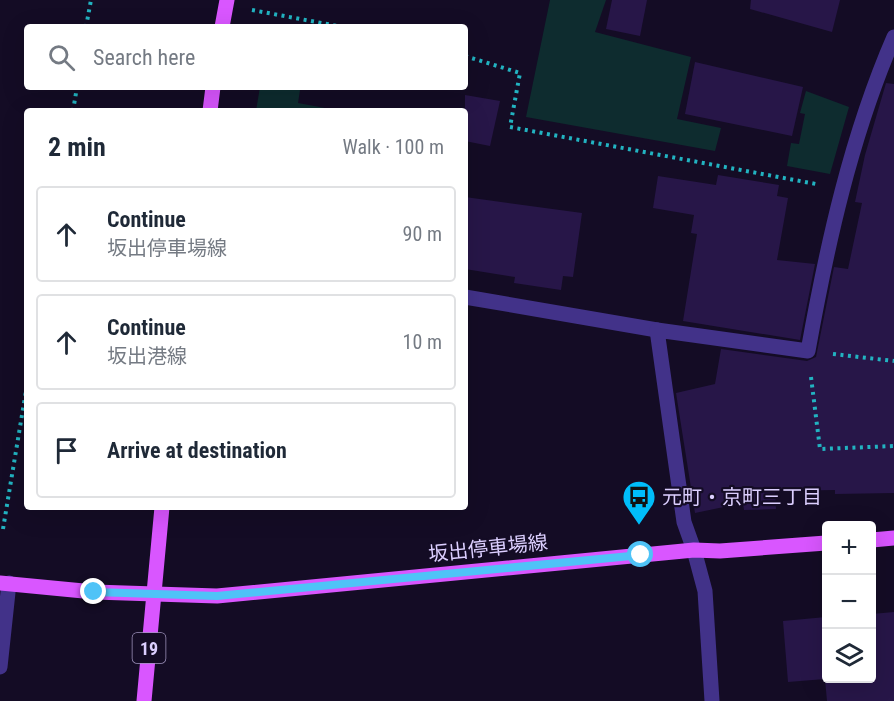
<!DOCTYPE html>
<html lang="en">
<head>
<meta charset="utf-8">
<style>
  :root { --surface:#fff; --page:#f2f2f3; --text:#1f2937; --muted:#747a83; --line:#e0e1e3 }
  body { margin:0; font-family:"Roboto Condensed","Noto Sans JP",sans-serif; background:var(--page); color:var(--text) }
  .controls { position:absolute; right:18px; bottom:18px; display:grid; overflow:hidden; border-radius:6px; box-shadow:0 6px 24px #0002 }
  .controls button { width:54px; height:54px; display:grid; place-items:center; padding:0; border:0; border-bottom:2px solid var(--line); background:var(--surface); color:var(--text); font:30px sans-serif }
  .stop { position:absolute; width:18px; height:18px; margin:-14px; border:4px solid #4fc3f7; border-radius:50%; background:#fff }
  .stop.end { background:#4fc3f7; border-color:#fff; box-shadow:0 2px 6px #0008 }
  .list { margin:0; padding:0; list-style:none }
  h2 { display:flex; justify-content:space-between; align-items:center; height:78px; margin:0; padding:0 24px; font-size:26px }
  h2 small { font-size:20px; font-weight:400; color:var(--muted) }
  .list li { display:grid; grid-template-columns:39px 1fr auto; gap:18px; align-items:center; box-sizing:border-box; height:96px; margin:0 12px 12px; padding:0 12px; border:2px solid var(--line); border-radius:6px }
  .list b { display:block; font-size:22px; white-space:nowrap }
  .list p { margin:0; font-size:20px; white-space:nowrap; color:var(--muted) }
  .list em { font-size:20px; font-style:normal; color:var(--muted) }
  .icon { flex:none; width:33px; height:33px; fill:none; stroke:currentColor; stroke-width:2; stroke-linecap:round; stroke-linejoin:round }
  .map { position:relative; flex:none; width:894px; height:701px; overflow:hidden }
  .search { position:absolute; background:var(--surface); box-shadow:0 6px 24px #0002; left:24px; top:24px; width:444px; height:66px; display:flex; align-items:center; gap:15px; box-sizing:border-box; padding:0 21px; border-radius:6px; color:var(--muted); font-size:22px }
  .panel { position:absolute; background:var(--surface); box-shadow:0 6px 24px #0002; left:24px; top:108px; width:444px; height:402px; border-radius:6px }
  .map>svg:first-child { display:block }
</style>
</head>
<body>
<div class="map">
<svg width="894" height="701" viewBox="0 0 894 701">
  <rect width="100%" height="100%" fill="#140c25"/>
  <g fill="#0e2c2f">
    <path d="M 550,0 L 606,0 L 595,32 L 691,57 L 677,119 L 721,128 L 715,151 L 526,117 Z"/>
    <path d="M 260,87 L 300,90 L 298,103 L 341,111 L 256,111 Z"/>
    <path d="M 806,91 L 849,107 L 830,174 L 787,166 L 791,143 L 799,144 L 805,114 L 800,113 Z"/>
  </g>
  <g fill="#271648">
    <path d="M 612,0 L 647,0 L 640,36 L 606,29 Z"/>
    <path d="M 751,0 L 840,0 L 832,32 L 750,9 Z"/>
    <path d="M 695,62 L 803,87 L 792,136 L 685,114 Z"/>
    <path d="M 886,83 L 894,84 L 894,493 L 835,494 L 835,490 L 775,491 L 776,509 L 744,510 L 743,503 L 695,513 L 676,393 L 715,384 L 721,349 L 807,361 L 816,357 L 834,267 L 848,269 L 862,203 L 855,202 L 865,155 Z"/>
    <path d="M 465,95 L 500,101 L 490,146 L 465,141 Z"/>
    <path d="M 718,175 L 779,185 L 777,196 L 788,198 L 777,260 L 815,264 L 800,340 L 683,321 L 697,234 L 691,233 L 694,215 L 653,208 L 658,176 L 716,185 Z"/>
    <path d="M 465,197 L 582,213 L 573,277 L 563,276 L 561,290 L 514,283 L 515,277 L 465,269 Z"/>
    <path d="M 894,612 L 894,701 L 827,701 L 825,679 L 788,682 L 783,621 L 826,617 L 826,678 L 872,678 L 872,614 Z"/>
  </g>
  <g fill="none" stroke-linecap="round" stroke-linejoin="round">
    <g stroke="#22b3c1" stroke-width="4" stroke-dasharray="3 4.5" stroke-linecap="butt">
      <path d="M 252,10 L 343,27"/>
      <path d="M 86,27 L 91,0"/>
      <path d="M 465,56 L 520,73 L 510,127 L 816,184"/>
      <path d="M 73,111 L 77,87"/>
      <path d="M 833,354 L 894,361"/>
      <path d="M 811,377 L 820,449 L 894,446"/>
      <path d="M 3,529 L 27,385"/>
    </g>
    <g stroke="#423289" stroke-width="15">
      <path d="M 465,297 L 657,330"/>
      <path d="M 694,550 L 684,522 L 657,330 L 808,351 C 827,245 851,136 894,37"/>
      <path d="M 0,667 L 9,583"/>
    </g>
    <path stroke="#423289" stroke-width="15" d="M 694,550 L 705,591 L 712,701"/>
    <g stroke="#d956ff" stroke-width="15">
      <path d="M 222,27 L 227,0"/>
      <path d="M 210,111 L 213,87"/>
      <path d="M 872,540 L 894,538"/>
      <path d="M 0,583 L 94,592 L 217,596 L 694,550 L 720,551 L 826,543"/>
      <path d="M 144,701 L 162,507"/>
    </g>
  </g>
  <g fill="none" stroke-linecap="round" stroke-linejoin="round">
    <path stroke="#4fc3f7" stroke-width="8" d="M 94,592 L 217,596 L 641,555"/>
  </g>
  <defs>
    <g id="bus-pin" transform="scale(1.725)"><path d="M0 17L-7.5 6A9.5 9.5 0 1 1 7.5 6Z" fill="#00bdfa" stroke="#140c25"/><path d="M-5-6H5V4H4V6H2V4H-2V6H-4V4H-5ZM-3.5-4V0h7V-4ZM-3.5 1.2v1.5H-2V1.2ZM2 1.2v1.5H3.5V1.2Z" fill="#111"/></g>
  </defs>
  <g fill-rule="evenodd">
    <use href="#bus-pin" x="639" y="497"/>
  </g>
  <g text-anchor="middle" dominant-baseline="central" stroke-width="4.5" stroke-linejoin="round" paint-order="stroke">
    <rect fill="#140c25" stroke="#a094be" stroke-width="1.5" x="132.5" y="633" width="33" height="30" rx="4.5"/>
    <g font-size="18" font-weight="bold" fill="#dccfff">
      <text x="149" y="648">19</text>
    </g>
    <g font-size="20" fill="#dccfff" stroke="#140c25" text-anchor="start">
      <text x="662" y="497">元町・京町三丁目</text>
    </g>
    <g font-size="20" fill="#dccfff" stroke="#140c25">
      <text transform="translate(488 548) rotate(-6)">坂出停車場線</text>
    </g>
  </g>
</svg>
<div class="controls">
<button>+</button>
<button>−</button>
<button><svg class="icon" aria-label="layers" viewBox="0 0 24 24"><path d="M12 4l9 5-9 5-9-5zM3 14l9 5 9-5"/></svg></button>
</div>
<div class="stop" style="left:641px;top:555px"></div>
<div class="stop end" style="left:94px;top:592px"></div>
<div class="search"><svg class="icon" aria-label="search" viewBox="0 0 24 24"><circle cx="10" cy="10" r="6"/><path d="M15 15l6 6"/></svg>Search here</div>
<section class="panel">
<h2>2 min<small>Walk · 100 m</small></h2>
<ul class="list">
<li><svg class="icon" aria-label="ahead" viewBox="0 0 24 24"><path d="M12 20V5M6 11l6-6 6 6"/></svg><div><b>Continue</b><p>坂出停車場線</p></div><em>90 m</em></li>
<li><svg class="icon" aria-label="ahead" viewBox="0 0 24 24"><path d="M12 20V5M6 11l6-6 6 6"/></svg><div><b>Continue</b><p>坂出港線</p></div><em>10 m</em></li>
<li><svg class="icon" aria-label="arrive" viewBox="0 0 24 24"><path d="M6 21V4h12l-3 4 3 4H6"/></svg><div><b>Arrive at destination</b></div></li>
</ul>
</section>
</div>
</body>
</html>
